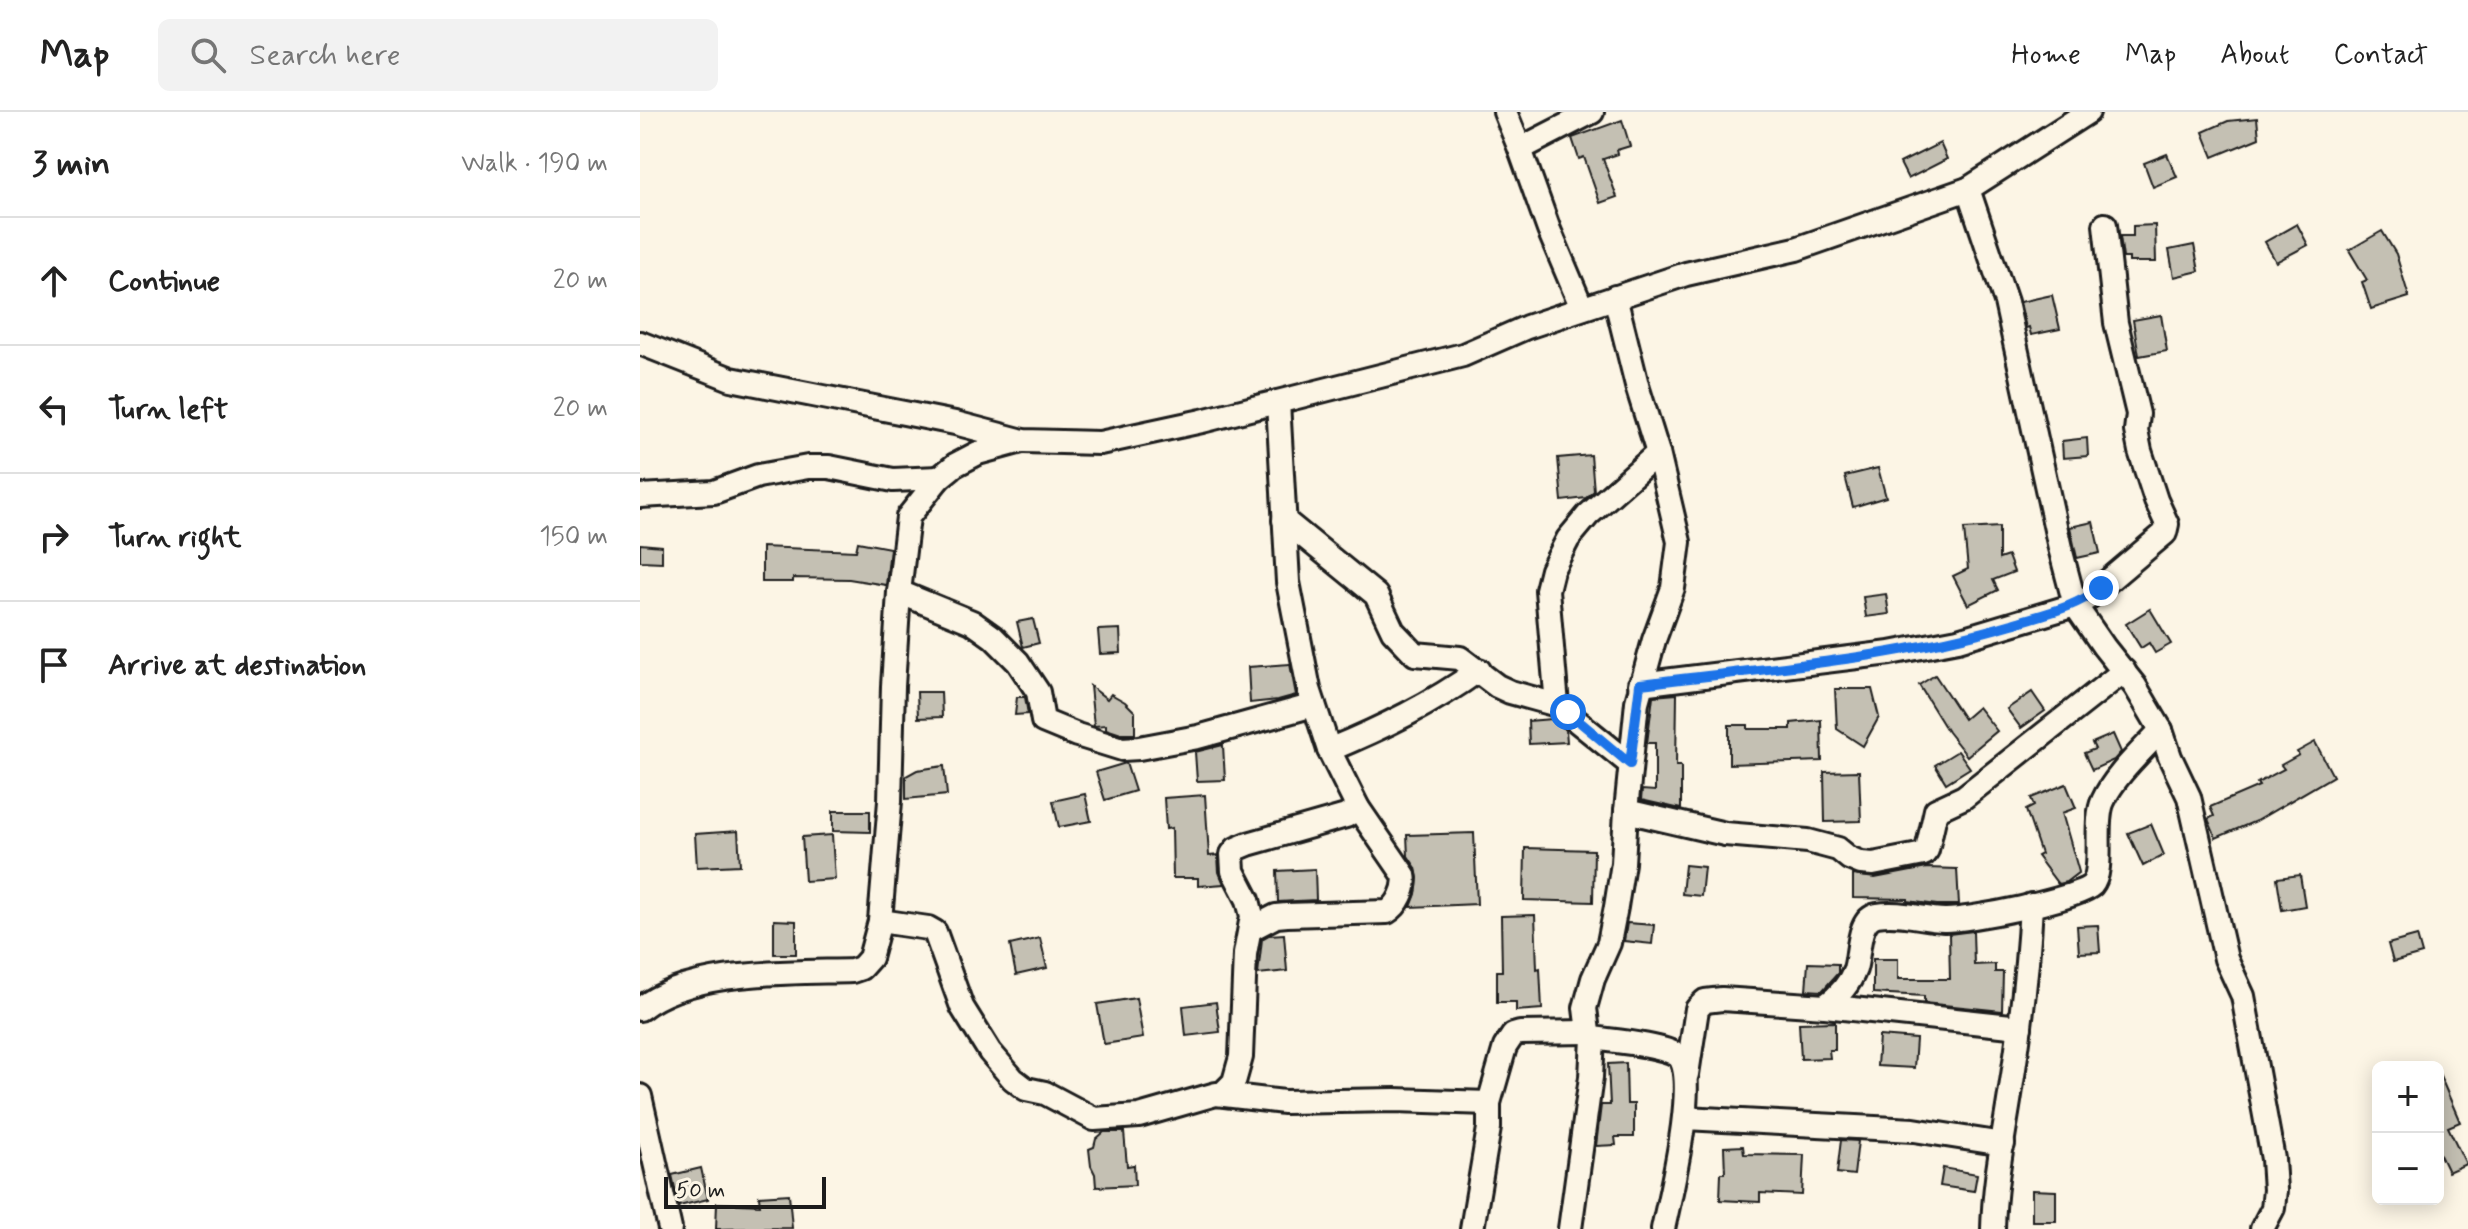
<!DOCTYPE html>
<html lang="en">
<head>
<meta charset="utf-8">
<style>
  :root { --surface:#fff; --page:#f2f2f2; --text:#222; --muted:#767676; --line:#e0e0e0 }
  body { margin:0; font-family:Mynerve,sans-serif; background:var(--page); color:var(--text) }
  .controls { position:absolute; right:24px; bottom:24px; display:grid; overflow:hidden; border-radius:12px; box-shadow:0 4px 20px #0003 }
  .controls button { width:72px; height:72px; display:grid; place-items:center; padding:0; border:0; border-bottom:2px solid var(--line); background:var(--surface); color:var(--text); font:40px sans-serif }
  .scale { position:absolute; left:24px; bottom:20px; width:162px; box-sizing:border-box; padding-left:8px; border:4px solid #1c1c1c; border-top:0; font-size:22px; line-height:28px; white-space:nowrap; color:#1c1c1c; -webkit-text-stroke:6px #fcf5e5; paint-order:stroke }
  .stop { position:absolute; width:24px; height:24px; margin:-18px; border:6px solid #1a73e8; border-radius:50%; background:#fff }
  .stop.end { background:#1a73e8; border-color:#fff; box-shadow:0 2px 8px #0008 }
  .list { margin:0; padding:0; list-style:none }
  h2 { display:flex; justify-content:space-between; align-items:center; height:104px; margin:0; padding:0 32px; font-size:34px }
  h2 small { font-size:26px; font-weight:400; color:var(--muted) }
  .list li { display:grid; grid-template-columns:52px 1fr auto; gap:24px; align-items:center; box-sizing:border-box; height:128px; padding:0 32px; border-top:2px solid var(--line) }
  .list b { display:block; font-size:30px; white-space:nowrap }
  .list em { font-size:26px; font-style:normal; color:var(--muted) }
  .icon { flex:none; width:44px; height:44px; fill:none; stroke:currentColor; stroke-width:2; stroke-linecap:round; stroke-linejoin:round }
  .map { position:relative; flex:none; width:1828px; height:1117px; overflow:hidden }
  header { display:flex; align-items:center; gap:48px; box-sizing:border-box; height:112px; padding:0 40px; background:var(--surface); border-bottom:2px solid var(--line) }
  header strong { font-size:38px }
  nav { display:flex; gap:44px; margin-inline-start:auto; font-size:28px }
  .search { width:560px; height:72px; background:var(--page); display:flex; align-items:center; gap:20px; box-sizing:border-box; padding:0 28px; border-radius:12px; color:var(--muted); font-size:30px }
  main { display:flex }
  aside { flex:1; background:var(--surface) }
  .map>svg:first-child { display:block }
</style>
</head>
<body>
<header>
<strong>Map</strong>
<div class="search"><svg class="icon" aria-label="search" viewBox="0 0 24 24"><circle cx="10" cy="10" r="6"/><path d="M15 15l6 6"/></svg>Search here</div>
<nav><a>Home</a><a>Map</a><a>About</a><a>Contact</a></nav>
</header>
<main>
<aside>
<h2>3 min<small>Walk · 190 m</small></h2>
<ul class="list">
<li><svg class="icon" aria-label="ahead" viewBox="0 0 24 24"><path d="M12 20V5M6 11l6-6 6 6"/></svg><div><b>Continue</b></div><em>20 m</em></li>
<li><svg class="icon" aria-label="left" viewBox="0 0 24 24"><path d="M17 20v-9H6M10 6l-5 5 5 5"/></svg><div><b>Turn left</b></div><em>20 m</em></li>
<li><svg class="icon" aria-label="right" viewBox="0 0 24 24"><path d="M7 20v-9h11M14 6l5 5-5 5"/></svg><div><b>Turn right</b></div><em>150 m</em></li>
<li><svg class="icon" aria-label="arrive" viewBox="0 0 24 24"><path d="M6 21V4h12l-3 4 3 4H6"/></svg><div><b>Arrive at destination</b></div></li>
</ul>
</aside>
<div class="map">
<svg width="1828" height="1117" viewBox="0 0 1828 1117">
  <rect width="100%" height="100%" fill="#fcf5e5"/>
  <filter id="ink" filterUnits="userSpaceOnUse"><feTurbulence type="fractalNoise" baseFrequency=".0125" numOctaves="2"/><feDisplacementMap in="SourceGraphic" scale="16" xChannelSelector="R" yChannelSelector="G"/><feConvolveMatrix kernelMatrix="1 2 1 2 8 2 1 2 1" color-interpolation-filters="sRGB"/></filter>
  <g filter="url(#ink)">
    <g fill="#c4c0b3" stroke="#1c1c1c" stroke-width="2">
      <path d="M 1617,6 L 1619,26 L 1573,45 L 1563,20 L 1588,9 Z"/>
      <path d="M 982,8 L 990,34 L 977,38 L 978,42 L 963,47 L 977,85 L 960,91 L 944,45 L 939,47 L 932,26 Z"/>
      <path d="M 1300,31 L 1307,47 L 1268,67 L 1260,51 Z"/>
      <path d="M 1527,42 L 1537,65 L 1513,75 L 1504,51 Z"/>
      <path d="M 1657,112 L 1668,133 L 1636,150 L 1625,130 Z"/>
      <path d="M 1515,113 L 1516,150 L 1489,150 L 1489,146 L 1483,146 L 1480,124 L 1493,124 L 1493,114 Z"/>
      <path d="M 1742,119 L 1756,142 L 1769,185 L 1731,197 L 1722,170 L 1727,168 L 1709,138 Z"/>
      <path d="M 1554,133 L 1559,159 L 1534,165 L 1529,138 Z"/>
      <path d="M 1412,183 L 1420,217 L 1391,223 L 1389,215 L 1386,216 L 1380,190 Z"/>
      <path d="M 1521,203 L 1527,239 L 1499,244 L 1493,208 Z"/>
      <path d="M 1447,326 L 1448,344 L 1423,346 L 1422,329 Z"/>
      <path d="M 951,343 L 954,379 L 946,386 L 922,389 L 918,346 Z"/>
      <path d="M 1238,356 L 1246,385 L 1213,395 L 1205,364 Z"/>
      <path d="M 1453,410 L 1460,441 L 1437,446 L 1430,415 Z"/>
      <path d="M 1359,415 L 1359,447 L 1368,444 L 1374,460 L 1353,468 L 1358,478 L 1328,493 L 1313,464 L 1328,457 L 1324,417 Z"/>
      <path d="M 218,430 L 250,436 L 246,473 L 209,467 L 153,466 L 153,470 L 122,470 L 122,435 L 216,439 Z"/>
      <path d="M 0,432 L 22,434 L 22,450 L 0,449 Z"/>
      <path d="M 1246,482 L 1249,502 L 1226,505 L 1223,485 Z"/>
      <path d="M 1510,497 L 1531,532 L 1515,541 L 1509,531 L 1501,536 L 1486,512 Z"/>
      <path d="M 393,507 L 399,531 L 383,535 L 377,510 Z"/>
      <path d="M 480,517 L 481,541 L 460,542 L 458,518 Z"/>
      <path d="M 650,552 L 656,583 L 638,588 L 610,591 L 608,555 Z"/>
      <path d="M 1295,563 L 1324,607 L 1338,595 L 1357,619 L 1327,644 L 1308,620 L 1279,573 Z"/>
      <path d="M 450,574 L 467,587 L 471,582 L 485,590 L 495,600 L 495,622 L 481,622 L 466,617 L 466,613 L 454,614 Z"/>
      <path d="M 1195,577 L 1232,577 L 1239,605 L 1223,634 L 1197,617 Z"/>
      <path d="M 277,580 L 301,580 L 302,605 L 278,606 Z"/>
      <path d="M 1392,580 L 1405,599 L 1381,616 L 1367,597 Z"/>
      <path d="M 1037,582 L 1036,654 L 1041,654 L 1041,697 L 1001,688 L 1002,678 L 1015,679 L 1015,631 L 1007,631 L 1013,584 Z"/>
      <path d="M 377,585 L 385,585 L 388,602 L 375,603 Z"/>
      <path d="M 912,607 L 926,618 L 927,630 L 889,632 L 888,609 Z"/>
      <path d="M 1181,608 L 1182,649 L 1089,652 L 1089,613 L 1108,613 L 1108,617 L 1151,617 L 1151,611 Z"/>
      <path d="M 1473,622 L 1481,640 L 1474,648 L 1452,658 L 1444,641 L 1455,637 L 1452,631 Z"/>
      <path d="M 1675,630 L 1693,664 L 1616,709 L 1576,726 L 1568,707 L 1574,704 L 1570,695 L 1619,674 L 1617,671 L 1644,657 L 1641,653 L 1659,643 L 1657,640 Z"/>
      <path d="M 583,633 L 585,668 L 557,669 L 555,640 Z"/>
      <path d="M 1318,639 L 1330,656 L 1306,671 L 1295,653 Z"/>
      <path d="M 486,651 L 495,679 L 465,688 L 456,660 Z"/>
      <path d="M 304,654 L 307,683 L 266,687 L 266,664 L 277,658 Z"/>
      <path d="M 1219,659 L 1221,709 L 1185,710 L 1184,660 Z"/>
      <path d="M 1426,672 L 1436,696 L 1422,701 L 1439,760 L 1426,770 L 1418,772 L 1397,744 L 1401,742 L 1386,698 L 1394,694 L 1391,686 Z"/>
      <path d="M 445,682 L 451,709 L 419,715 L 413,689 Z"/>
      <path d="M 565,683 L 569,744 L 578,743 L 579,760 L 584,772 L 558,774 L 558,766 L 533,766 L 532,716 L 526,717 L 524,686 Z"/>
      <path d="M 193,699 L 230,699 L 230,720 L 193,719 Z"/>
      <path d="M 1511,712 L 1524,743 L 1503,754 L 1488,721 Z"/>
      <path d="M 98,719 L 100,753 L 57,755 L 55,722 Z"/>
      <path d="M 834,721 L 837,792 L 771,795 L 776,782 L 778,766 L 776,756 L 768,744 L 767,723 Z"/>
      <path d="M 192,723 L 195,767 L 165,769 L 162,725 Z"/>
      <path d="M 885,736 L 954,738 L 953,790 L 884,788 Z"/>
      <path d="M 1045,753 L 1064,755 L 1061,784 L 1042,782 Z"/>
      <path d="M 1287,756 L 1317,757 L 1319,793 L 1297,793 L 1268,789 L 1268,787 L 1213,786 L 1213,763 L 1235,766 Z"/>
      <path d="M 675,757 L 676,788 L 638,790 L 637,759 Z"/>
      <path d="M 1660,763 L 1665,794 L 1642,798 L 1637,766 Z"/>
      <path d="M 895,803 L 897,857 L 900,856 L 902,897 L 876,899 L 876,890 L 857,890 L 857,859 L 862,859 L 861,804 Z"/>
      <path d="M 134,808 L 156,809 L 156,842 L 134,842 Z"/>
      <path d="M 987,811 L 1014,813 L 1012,832 L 984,829 Z"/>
      <path d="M 1458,813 L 1460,840 L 1439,841 L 1437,814 Z"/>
      <path d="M 1333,819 L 1334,853 L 1355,852 L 1355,860 L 1363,860 L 1362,899 L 1284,891 L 1284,884 L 1233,881 L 1233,847 L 1258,847 L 1258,867 L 1310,867 L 1309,822 Z"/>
      <path d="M 644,822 L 647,859 L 618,862 L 622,827 L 629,823 Z"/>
      <path d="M 1777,824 L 1782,842 L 1753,850 L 1748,832 Z"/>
      <path d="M 400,826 L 407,856 L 376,863 L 370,833 Z"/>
      <path d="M 1168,851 L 1198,852 L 1198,861 L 1182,879 L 1166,878 Z"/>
      <path d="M 496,886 L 503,926 L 464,932 L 457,892 Z"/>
      <path d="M 576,890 L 580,920 L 546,924 L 543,894 Z"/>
      <path d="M 1195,910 L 1195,938 L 1189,938 L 1190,946 L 1161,947 L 1159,911 Z"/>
      <path d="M 1239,924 L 1276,927 L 1274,956 L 1237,954 Z"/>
      <path d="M 986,951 L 987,992 L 994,992 L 994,1025 L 975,1025 L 976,1033 L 956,1034 L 961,993 L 970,993 L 968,952 Z"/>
      <path d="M 1798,959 L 1820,1010 L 1808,1015 L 1826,1052 L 1808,1060 L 1798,1039 Z"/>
      <path d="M 464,1020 L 484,1020 L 487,1054 L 494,1053 L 495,1073 L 456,1075 L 455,1062 L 451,1054 L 449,1037 L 454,1035 L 456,1027 Z"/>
      <path d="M 1201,1028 L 1218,1029 L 1214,1063 L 1197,1061 Z"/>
      <path d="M 1103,1034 L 1104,1042 L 1164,1043 L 1162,1083 L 1120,1081 L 1120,1090 L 1080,1088 L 1081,1061 L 1085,1061 L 1084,1035 Z"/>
      <path d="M 61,1056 L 68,1087 L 39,1094 L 32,1063 Z"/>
      <path d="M 1303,1056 L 1337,1062 L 1334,1079 L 1300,1074 Z"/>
      <path d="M 1392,1078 L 1416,1079 L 1416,1109 L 1392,1109 Z"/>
      <path d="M 149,1082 L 152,1116 L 76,1117 L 77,1091 L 120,1093 L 119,1084 Z"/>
    </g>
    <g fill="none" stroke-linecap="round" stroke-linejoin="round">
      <g stroke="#1c1c1c" stroke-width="28">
        <g id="minor">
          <path d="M 865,0 L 880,37 L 909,118 L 942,196"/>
          <path d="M 880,37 L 952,0"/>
          <path d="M 1328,77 L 1366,190 L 1420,436 L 1435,493 L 1464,535 L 1495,574 L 1521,618 L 1530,645 L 1549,685 L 1586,847 L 1603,884 L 1633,1047 L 1635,1078 L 1633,1096 L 1622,1117"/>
          <path d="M 975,185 L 998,277 L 1018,341 L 1039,430 L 1033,476 L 1014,528 L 997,590 L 986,699 L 983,751 L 976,795 L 969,831 L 953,867 L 945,896 L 948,920 L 953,926 C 974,929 1022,933 1037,943 C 1061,960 1029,1088 1023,1117"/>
          <path d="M 0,231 L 91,267 L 315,311 L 383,329 L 460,331 L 562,309 L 823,243 L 887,215 L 1046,162 L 1156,137 L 1328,77 L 1448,0"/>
          <path d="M 0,384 L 74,380 L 118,364 L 168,355 L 189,355 L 253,368 L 299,366"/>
          <path d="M 644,408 L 736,483 L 753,519 L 775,542 L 820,546 L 857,574 L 870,580 L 917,593 L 990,652"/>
          <path d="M 259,480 L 332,510 L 353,525 L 378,550 L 398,580 L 403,609 L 437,623 L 482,637 L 499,636 L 558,625 L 674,593"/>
          <path d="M 1000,572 L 1250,541 L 1318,528 L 1435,493 L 1448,486 L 1525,421 L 1527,412 L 1516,388 L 1500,339 L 1496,319 L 1498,302 L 1476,211 L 1465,113"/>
          <path d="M 917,593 L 907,478 L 912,458 L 928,427 L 948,403 L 1018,341"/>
          <path d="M 689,638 C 742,616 792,592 839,558"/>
          <path d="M 986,699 L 1085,722 L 1168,729 L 1198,737 L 1209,746 L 1221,751 L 1233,752 L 1284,742 L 1287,738 L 1296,698 L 1324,685 L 1484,559"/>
          <path d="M 240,809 L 288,816 L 295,820 L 322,895 L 350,940 L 373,967 L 386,977 L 405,981 L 454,1007 L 499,1004 L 576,982 L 644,990 L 755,988 L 849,991"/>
          <path d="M 611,817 L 636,804 L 647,803 L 747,800 C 758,794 767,776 764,763 L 718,696 L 689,638 L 669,577 L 648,470 L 638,290"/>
          <path d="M 1185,894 C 1199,884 1209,873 1215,857 C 1220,842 1217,807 1237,803 C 1259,799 1282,807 1304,808 C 1326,809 1438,787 1452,773 C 1465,758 1453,710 1463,689 C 1474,664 1503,638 1521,618"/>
          <path d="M 0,897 C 50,857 150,861 212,859 L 221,856 L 230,846 L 240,809 L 250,689 L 253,574 L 259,480 L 268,405 L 299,366 L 315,353 L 338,341 L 382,329"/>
          <path d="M 1047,962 L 1057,897 L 1065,889 L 1082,887 L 1185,894 L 1380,915"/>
          <path d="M 582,982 L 594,970 L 601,945 L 605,842 L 612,804 L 608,788 L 593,759 L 592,742 L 596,737 L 608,732 L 706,704 L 718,696"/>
          <path d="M 0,984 L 30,1117"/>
          <path d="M 1045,1006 L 1274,1018 L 1363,1032"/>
          <path d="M 832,1117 L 849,1016 L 849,991 L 865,935 L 873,923 L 880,921 L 948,920"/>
          <path d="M 930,1117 L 951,965 L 953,926"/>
          <path d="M 1353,1117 C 1354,1072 1363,1028 1370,983 C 1380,920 1388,857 1391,793"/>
        </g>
      </g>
      <use href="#minor" stroke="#fcf5e5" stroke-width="22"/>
    </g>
  </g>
  <g fill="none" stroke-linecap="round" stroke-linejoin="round" filter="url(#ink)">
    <path stroke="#1a73e8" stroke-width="10" d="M 928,600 L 990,652 L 1000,572 C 1125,556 1251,548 1372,512 C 1403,502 1434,496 1461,476"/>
  </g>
</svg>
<div class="controls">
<button>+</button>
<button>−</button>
</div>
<div class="scale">50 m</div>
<div class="stop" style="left:928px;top:600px"></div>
<div class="stop end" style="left:1461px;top:476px"></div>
</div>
</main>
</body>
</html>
